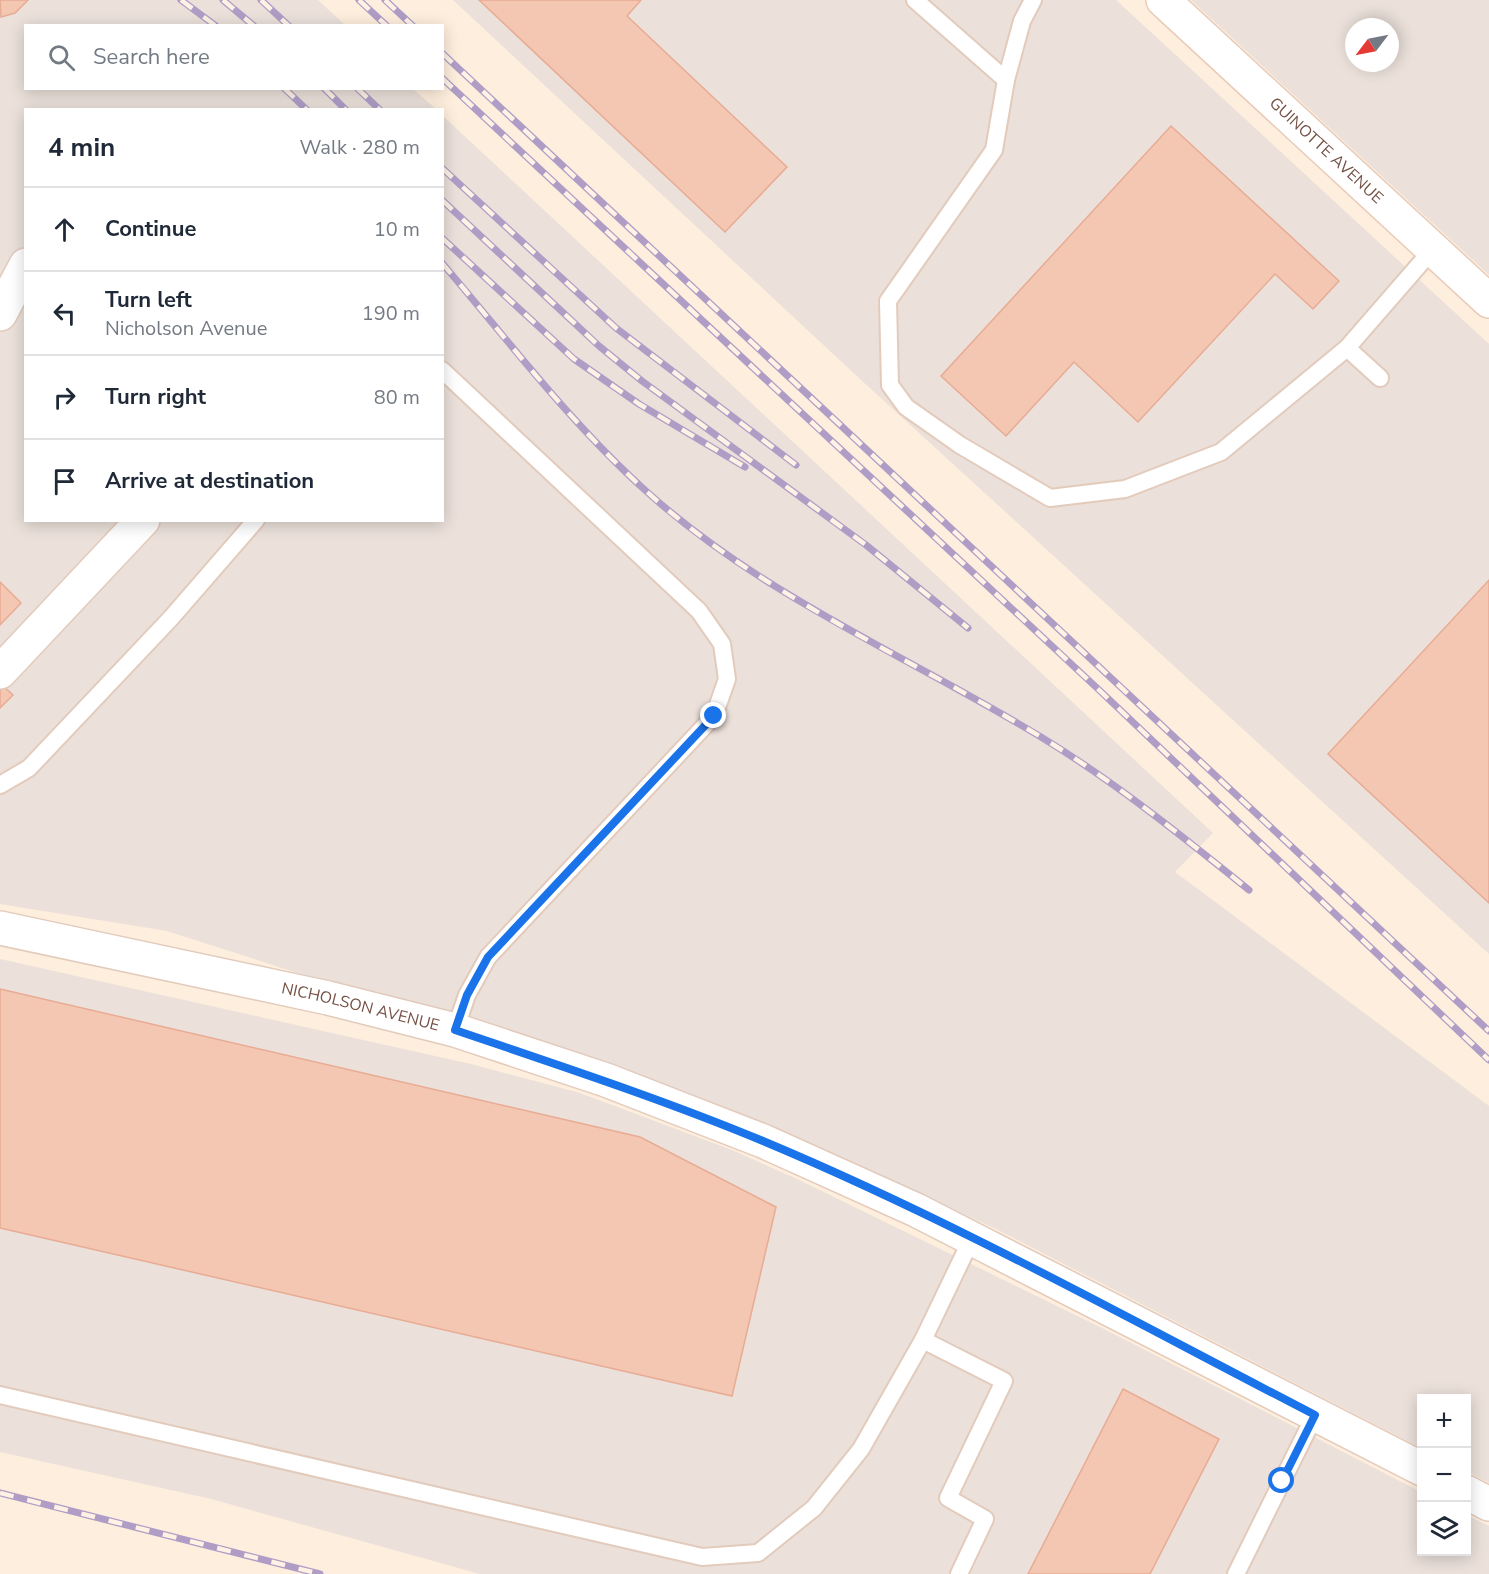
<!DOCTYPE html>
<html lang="en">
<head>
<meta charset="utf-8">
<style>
  :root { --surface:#fff; --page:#f2f2f3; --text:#1f2937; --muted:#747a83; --line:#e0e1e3 }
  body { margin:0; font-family:"Nunito Sans",sans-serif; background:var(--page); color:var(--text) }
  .controls { position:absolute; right:18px; bottom:18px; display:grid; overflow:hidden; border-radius:0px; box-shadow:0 3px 15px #0003 }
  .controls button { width:54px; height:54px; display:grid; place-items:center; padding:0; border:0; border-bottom:2px solid var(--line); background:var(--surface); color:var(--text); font:30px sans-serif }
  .compass { position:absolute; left:1345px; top:18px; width:54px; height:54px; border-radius:50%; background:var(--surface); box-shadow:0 3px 15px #0003; rotate:238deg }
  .stop { position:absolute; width:18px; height:18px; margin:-14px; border:4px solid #1a73e8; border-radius:50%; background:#fff }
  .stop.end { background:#1a73e8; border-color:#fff; box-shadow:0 2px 6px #0008 }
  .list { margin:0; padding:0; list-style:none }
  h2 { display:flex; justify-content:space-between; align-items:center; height:78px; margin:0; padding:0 24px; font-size:26px }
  h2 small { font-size:20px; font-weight:400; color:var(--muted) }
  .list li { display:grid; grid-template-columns:39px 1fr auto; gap:18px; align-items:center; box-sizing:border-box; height:84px; padding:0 24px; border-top:2px solid var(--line) }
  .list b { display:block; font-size:22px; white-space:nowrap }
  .list p { margin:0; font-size:20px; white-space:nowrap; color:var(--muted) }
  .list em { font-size:20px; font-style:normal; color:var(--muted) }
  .icon { flex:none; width:33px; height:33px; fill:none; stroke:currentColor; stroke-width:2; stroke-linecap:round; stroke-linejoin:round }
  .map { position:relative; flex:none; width:1489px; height:1574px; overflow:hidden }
  .search { position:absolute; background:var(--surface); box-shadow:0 3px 15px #0003; left:24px; top:24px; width:420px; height:66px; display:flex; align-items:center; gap:15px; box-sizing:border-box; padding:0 21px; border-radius:0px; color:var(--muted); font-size:22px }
  .panel { position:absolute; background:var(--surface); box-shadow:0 3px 15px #0003; left:24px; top:108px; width:420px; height:414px; border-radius:0px }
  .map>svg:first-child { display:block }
</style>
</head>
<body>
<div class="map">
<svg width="1489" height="1574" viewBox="0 0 1489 1574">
  <rect width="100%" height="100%" fill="#feeedd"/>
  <g fill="#ebe0da" fill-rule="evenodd">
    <path d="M 0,0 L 318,0 L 345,25 L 26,26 L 26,88 L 413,89 L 436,109 L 26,110 L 26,520 L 442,520 L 443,116 L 1213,833 L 1175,872 L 1489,1106 L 1489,1483 L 1467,1471 L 1466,1398 L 1422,1398 L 1421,1448 L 998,1230 L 843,1158 L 677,1095 L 167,931 L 0,904 Z"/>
    <path d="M 453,0 L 1116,0 L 1489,344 L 1489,954 L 860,379 Z"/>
    <path d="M 1191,0 L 1489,0 L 1489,275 ZM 1354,27 L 1390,27 L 1390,63 L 1354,63 Z"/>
    <path d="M 0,959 L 471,1064 L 580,1093 L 732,1150 L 797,1179 L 1106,1330 L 1421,1492 L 1422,1552 L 1466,1552 L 1467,1515 L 1489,1526 L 1489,1574 L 480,1574 L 211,1499 L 0,1452 Z"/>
  </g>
  <g fill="#f4c7b3" stroke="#e8ab93" stroke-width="1.5">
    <path d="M 0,0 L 28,0 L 15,13 L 1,17 Z"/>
    <path d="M 479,0 L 641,0 L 627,16 L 787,167 L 725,232 Z"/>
    <path d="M 1171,126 L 1339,281 L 1313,309 L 1275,274 L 1138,422 L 1074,362 L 1006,436 L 941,376 Z"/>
    <path d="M 1489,580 L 1489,903 L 1328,754 Z"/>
    <path d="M 0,582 L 21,603 L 0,625 Z"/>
    <path d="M 0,683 L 13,695 L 0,708 Z"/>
    <path d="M 0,989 L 640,1137 L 776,1207 L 732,1396 L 0,1228 Z"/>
    <path d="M 1123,1389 L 1219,1439 L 1150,1574 L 1028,1574 Z"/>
  </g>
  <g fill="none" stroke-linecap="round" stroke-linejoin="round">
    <g stroke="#e3cbbc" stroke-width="20">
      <g id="lane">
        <path d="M 915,0 L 1006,80"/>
        <path d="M 1033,0 L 1022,21 L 1006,80 L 994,150 L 888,301 L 890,385 L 906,407 L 960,445 L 1050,498 L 1125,489 L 1221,452 L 1347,348"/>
        <path d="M 442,370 L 699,611 L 722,644 L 727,679 L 714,716 L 488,957 L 467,995 L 455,1030"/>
        <path d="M 1380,378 L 1347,348 L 1433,249"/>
        <path d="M 0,785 L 29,768 L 171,618 L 256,520"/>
        <path d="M 923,1340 L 1004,1381 L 948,1498 L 985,1519 L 959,1574"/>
        <path d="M 0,1395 L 702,1557 L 758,1553 L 814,1508 L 861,1449 L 923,1340 L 972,1238"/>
        <path d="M 1236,1574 L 1315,1415"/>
      </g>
    </g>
    <g stroke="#e3cbbc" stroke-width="36">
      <g id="street">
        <path d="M 0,314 L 26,265"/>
        <path d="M 0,672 L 143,520"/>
        <path id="s1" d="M 0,928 L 328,998 L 455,1030 L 606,1080 L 763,1141 L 916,1210 L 1422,1469"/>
        <path d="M 1466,1492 L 1489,1504"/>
      </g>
    </g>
    <g stroke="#e9cbb9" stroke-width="36">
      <g id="secondary">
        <path id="s2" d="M 1163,0 L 1489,301"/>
      </g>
    </g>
    <use href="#lane" stroke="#fff" stroke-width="16"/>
    <use href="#street" stroke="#fff" stroke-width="33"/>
    <use href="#secondary" stroke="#fff" stroke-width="33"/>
    <g stroke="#af9dc6" stroke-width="7">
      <g id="rail">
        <path d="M 181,0 L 216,26"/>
        <path d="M 223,0 L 254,26"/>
        <path d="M 261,0 L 289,26"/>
        <path d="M 359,0 L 387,26"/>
        <path d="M 385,0 L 413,26"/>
        <path d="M 442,53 L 1489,1031"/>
        <path d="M 442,78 L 1097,688 L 1489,1060"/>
        <path d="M 284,88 L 307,110"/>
        <path d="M 324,88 L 346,110"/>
        <path d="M 357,88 L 380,110"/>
        <path d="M 442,168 L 616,328 L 796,465"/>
        <path d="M 442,200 L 599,346 L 642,381 L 866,545 L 968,628"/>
        <path d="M 442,238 L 574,359 L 639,404 L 745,467"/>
        <path d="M 442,263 C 508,340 570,423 646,491 C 761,595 909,657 1041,737 C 1115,782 1182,836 1249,890"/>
        <path d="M 0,1493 L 320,1574"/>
      </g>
    </g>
    <use href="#rail" stroke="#fff2e5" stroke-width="4.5" stroke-dasharray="14" stroke-linecap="butt"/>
  </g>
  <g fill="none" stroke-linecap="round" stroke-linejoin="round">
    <path stroke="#1a73e8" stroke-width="8" d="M 714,716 L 488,957 L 467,995 L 455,1030 C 558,1065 662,1099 763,1141 C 952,1220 1133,1321 1315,1415 L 1282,1481"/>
  </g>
  <g text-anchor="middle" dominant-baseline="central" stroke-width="4.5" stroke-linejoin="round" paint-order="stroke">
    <g font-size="16" fill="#745145" stroke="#fff2e5">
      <text stroke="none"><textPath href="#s2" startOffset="222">GUINOTTE AVENUE</textPath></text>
      <text stroke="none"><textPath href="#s1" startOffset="369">NICHOLSON AVENUE</textPath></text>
    </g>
  </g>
</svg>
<div class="controls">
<button>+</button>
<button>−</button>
<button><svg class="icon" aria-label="layers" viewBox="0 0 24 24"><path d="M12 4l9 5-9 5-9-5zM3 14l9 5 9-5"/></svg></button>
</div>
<svg class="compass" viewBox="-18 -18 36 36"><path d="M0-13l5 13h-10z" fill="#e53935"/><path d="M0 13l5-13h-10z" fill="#747a83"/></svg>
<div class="stop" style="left:1282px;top:1481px"></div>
<div class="stop end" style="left:714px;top:716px"></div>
<div class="search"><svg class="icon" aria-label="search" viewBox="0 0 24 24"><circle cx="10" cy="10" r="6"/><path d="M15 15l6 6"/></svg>Search here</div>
<section class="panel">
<h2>4 min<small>Walk · 280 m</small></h2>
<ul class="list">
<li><svg class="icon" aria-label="ahead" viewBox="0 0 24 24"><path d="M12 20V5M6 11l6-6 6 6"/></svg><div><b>Continue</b></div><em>10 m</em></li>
<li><svg class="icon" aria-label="left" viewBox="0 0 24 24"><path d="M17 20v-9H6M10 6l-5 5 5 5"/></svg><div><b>Turn left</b><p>Nicholson Avenue</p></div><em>190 m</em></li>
<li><svg class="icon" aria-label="right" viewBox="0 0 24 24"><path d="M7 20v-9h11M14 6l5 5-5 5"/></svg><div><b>Turn right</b></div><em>80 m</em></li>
<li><svg class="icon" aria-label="arrive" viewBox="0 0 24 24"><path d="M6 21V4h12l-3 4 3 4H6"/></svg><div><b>Arrive at destination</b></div></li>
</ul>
</section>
</div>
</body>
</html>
